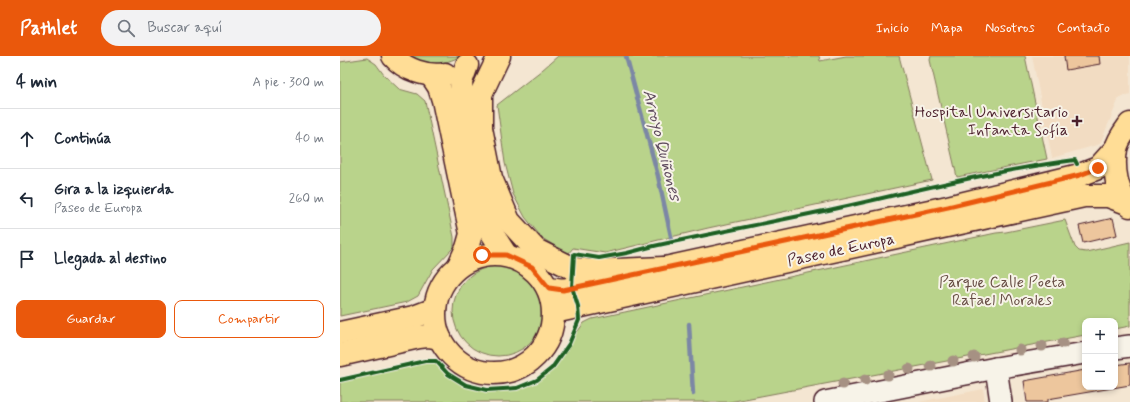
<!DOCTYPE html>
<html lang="es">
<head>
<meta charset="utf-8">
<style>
  :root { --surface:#fff; --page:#f2f2f3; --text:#1f2937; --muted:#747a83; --line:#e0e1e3; --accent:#ea580c }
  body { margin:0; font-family:Mynerve,sans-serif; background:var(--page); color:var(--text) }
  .controls { position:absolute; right:12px; bottom:12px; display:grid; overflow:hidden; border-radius:8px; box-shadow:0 2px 6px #0003 }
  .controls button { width:36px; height:36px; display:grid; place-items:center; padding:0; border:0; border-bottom:1px solid var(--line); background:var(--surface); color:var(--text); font:20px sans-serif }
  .stop { position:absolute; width:12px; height:12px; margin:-9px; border:3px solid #ea580c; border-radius:50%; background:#fff }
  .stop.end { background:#ea580c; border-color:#fff; box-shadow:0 1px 4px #0008 }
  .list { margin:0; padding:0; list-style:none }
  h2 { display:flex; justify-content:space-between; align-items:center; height:52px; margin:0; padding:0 16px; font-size:17px }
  h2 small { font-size:13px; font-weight:400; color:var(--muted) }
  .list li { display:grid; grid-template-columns:26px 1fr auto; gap:12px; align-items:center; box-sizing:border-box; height:60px; padding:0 16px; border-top:1px solid var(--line) }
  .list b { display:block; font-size:15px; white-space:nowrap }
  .list p { margin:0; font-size:13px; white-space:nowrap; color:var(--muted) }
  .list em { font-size:13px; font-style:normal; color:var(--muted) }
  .actions { display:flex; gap:8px; padding:12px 16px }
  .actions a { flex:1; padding:9px 0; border:1px solid var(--accent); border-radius:8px; text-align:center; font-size:14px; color:var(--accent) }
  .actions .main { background:var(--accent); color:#fff }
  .icon { flex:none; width:22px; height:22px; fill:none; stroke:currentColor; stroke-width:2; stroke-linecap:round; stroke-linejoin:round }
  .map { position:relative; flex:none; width:790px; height:346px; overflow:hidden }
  header { display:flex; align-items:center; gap:24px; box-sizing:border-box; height:56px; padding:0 20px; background:var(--accent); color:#fff }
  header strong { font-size:19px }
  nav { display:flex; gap:22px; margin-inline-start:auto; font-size:14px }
  .search { width:280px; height:36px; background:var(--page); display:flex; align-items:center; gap:10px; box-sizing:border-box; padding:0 14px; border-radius:22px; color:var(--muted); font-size:15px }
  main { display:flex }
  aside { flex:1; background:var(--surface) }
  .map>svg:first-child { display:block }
</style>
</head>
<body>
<header>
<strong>Pathlet</strong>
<div class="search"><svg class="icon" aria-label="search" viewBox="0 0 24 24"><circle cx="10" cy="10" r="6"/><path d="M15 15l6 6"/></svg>Buscar aquí</div>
<nav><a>Inicio</a><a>Mapa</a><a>Nosotros</a><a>Contacto</a></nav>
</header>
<main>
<aside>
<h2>4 min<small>A pie · 300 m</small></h2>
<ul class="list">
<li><svg class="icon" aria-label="ahead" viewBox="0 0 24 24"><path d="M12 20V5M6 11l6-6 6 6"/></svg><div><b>Continúa</b></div><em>40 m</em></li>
<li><svg class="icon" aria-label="left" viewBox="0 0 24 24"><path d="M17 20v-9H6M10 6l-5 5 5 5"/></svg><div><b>Gira a la izquierda</b><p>Paseo de Europa</p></div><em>260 m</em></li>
<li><svg class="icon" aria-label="arrive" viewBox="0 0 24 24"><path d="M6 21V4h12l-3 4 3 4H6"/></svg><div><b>Llegada al destino</b></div></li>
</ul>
<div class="actions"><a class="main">Guardar</a><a>Compartir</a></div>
</aside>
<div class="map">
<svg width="790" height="346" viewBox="0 0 790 346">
  <rect width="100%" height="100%" fill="#f4e6d2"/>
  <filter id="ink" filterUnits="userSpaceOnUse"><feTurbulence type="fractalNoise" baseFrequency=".025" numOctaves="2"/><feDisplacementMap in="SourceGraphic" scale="8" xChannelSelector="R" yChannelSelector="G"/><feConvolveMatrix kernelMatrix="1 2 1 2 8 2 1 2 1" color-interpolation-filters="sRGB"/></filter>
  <g filter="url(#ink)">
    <g fill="#f2dcc2">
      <path d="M 692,0 L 790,0 L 790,38 L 779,42 L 760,88 L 712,102 Z"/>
      <path d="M 643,333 L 645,346 L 579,346 Z"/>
    </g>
    <g fill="#b9d38b" stroke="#82795b">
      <path d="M 69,0 L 121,0 C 104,9 86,11 69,0 Z"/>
      <path d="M 218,0 L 479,0 L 480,5 L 506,0 L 559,0 L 592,124 L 368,172 L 265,197 L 233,192 L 228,198 L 202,182 L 185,161 L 173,138 L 165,107 L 157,49 L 202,14 Z"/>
      <path d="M 591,0 L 685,0 L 707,103 L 617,121 L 590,4 Z"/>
      <path d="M 27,2 L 36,8 L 44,19 L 59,33 L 77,38 L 85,45 L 114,181 L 114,191 L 93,213 L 78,240 L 67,246 L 0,260 L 0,6 Z"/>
      <path d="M 725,164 L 735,191 L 739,195 L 746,196 L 790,186 L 790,270 L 775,273 L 775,265 L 745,265 L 745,279 L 389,346 L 0,346 L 0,324 L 85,305 L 96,305 C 104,314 115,325 127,329 C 155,340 192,335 212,312 C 224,298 232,281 244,267 L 252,263 L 656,177 L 666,176 Z"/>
      <circle cx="158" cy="255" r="45"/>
    </g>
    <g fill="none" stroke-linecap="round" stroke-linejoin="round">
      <g stroke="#7b87a5" stroke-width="4.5">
        <path d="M 286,0 L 318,120 L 332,185"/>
        <path d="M 349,268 L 353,338"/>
      </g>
    </g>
    <g fill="#edc69d" stroke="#4a1f2b">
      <path d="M 724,0 L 759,0 L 760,8 L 726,14 Z"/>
      <path d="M 773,162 L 777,179 L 743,187 L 739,170 Z"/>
      <path d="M 790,307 L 790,329 L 708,343 L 708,346 L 687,346 L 684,325 L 745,314 L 745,331 L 775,331 L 775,309 Z"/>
    </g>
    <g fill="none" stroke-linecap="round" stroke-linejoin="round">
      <g stroke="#4a1f2b" stroke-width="24">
        <g id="minor">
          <path d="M 775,292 L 790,290"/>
          <path d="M 656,312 L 661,346"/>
          <path d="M 485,346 L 656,312 L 745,297"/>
        </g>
      </g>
      <g stroke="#4a1f2b" stroke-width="25">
        <g id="major">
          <path d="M 53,0 C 65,14 87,21 105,18"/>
          <path d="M 127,9 L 121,26 L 122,41 L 150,174 L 166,199"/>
          <path d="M 91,19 L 99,31 L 103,44 L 131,178 L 127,192 L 119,209"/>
          <path d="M 790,68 C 785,75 778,83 776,93 C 773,112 776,136 790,150"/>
          <circle cx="154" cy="258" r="59"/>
          <path d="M 209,232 L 223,234 L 608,151 L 740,119 L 758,112 L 776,92"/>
          <path d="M 214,256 L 744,140 L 768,140 L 787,147"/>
          <path d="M 0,277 L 74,261 L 95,253"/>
          <path d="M 0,299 L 79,281 L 88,280 L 100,282"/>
        </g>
      </g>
      <g stroke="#4a1f2b" stroke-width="25">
        <path id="highway" d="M 159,0 L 141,38 L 141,72 L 151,122 L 169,165 L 196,194 L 234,213 L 252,215 L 324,212"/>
      </g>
      <use href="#minor" stroke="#f7f3e8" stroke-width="21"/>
      <use href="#major" stroke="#ffdd96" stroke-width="22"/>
      <use href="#highway" stroke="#ffdd96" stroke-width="22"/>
      <g stroke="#f7f3e8" stroke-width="6">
        <path id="cycleway" d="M 0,324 L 85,305 L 96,305 L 108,318 L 126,329 L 147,334 L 177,332 L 197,324 L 212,312 L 229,288 L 239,264 L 238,250 L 232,231 L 234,198 L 259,202 L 287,197 L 314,190 C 378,176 443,164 507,150 C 582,133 658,114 735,104 L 737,108"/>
      </g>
      <use href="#cycleway" stroke="#1b5e20" stroke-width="4"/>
    </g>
    <g fill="#a69183">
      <circle cx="723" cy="287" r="5.5"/>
      <circle cx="702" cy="290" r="5.5"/>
      <circle cx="680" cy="294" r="5.5"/>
      <circle cx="634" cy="301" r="5.5"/>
      <circle cx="613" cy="305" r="5.5"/>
      <circle cx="591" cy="310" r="5.5"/>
      <circle cx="569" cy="313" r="5.5"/>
      <circle cx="548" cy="319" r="5.5"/>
      <circle cx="525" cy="324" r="5.5"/>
      <circle cx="503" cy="328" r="5.5"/>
    </g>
  </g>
  <g fill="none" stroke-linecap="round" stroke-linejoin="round" filter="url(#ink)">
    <path stroke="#ea580c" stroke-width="5" d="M 142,199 L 166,199 L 192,211 L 209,232 L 223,234 L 608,151 L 740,119 L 758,112"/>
  </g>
  <path fill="#4a1f2b" stroke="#f7f3e8" stroke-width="1.5" d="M735 59h4v4h4v4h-4v4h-4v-4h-4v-4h4z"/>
  <g text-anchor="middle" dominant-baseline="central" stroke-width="4" stroke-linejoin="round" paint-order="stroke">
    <g font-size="16" fill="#4a1f2b" stroke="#f7f3e8" text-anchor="end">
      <text x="728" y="56">Hospital Universitario<tspan x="728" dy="18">Infanta Sofía</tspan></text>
    </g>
    <g font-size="16" fill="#4a1f2b" stroke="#f7f3e8">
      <text transform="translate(501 194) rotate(-12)">Paseo de Europa</text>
    </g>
    <g font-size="16" fill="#664c43" stroke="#f7f3e8">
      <text x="662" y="226">Parque Calle Poeta<tspan x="662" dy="18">Rafael Morales</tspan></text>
    </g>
    <g font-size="17" font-style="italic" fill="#5e4a5e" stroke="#f7f3e8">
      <text transform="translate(322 89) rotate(76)">Arroyo Quiñones</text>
    </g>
  </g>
</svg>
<div class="controls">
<button>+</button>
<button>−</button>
</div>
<div class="stop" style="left:142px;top:199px"></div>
<div class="stop end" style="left:758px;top:112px"></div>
</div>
</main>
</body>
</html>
